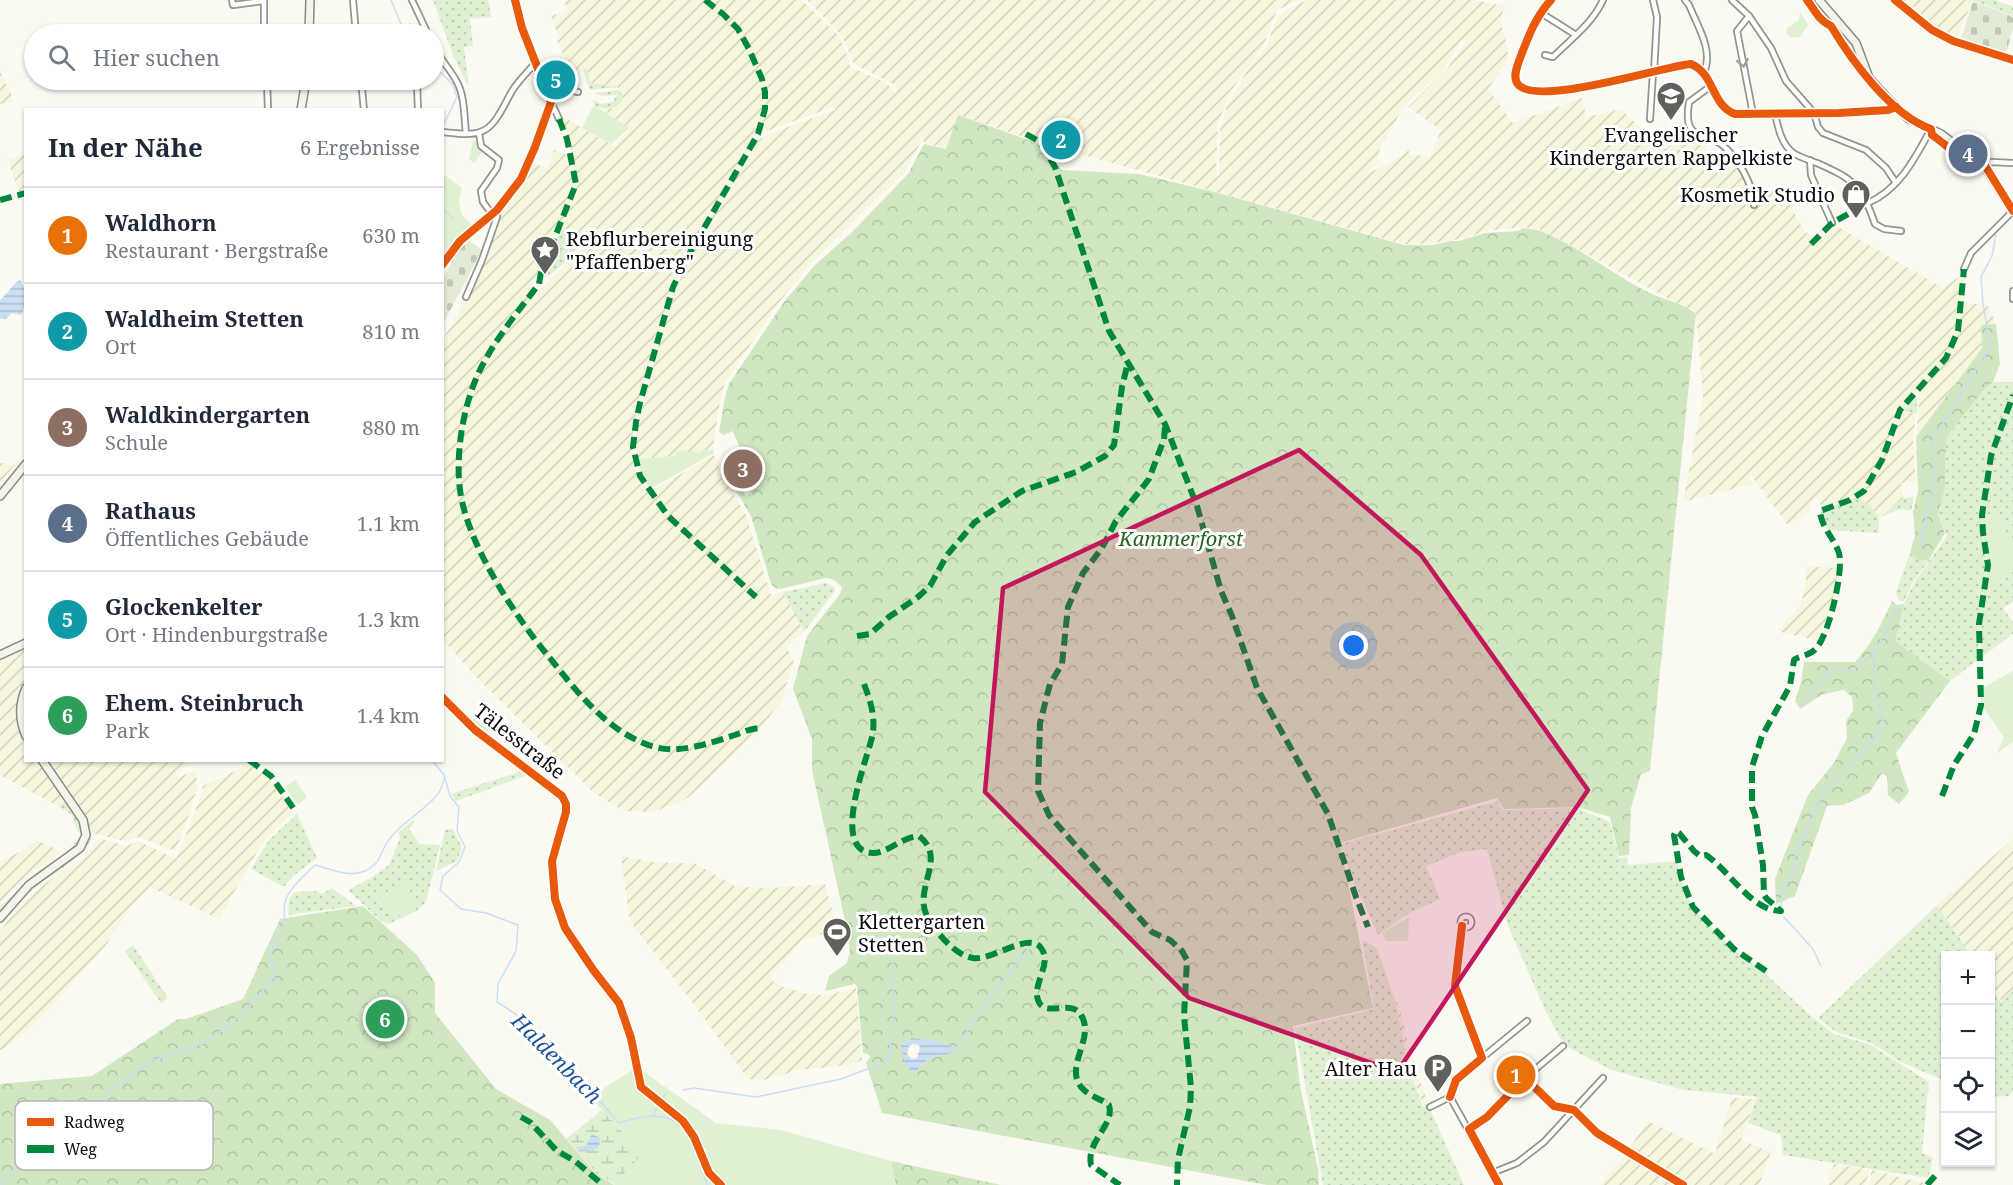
<!DOCTYPE html>
<html lang="de">
<head>
<meta charset="utf-8">
<style>
  :root { --surface:#fff; --page:#f2f2f3; --text:#1f2937; --muted:#747a83; --line:#e0e1e3; --accent:#ea580c }
  body { margin:0; font-family:"Noto Serif",serif; background:var(--page); color:var(--text) }
  .controls { position:absolute; right:18px; bottom:18px; display:grid; overflow:hidden; border-radius:0px; box-shadow:0 2px 4px #0004 }
  .controls button { width:54px; height:54px; display:grid; place-items:center; padding:0; border:0; border-bottom:2px solid var(--line); background:var(--surface); color:var(--text); font:30px sans-serif }
  .you { position:absolute; left:1354px; top:646px; width:21px; height:21px; margin:-15px; border:4px solid #fff; border-radius:50%; background:#1a73e8; box-shadow:0 0 0 9px #1a73e833 }
  .badge { display:grid; place-items:center; width:39px; height:39px; border-radius:50%; background:var(--accent); color:#fff; font-size:20px; font-weight:700 }
  .pin { position:absolute; translate:-50% -50%; border:3px solid #fff; box-shadow:0 2px 6px #0006 }
  .list { margin:0; padding:0; list-style:none }
  h2 { display:flex; justify-content:space-between; align-items:center; height:78px; margin:0; padding:0 24px; font-size:26px }
  h2 small { font-size:20px; font-weight:400; color:var(--muted) }
  .list li { display:grid; grid-template-columns:39px 1fr auto; gap:18px; align-items:center; box-sizing:border-box; height:96px; padding:0 24px; border-top:2px solid var(--line) }
  .list b { display:block; font-size:22px; white-space:nowrap }
  .list p { margin:0; font-size:20px; white-space:nowrap; color:var(--muted) }
  .list em { font-size:20px; font-style:normal; color:var(--muted) }
  .icon { flex:none; width:33px; height:33px; fill:none; stroke:currentColor; stroke-width:2; stroke-linecap:round; stroke-linejoin:round }
  .map { position:relative; flex:none; width:2013px; height:1185px; overflow:hidden }
  .search { position:absolute; background:var(--surface); box-shadow:0 2px 4px #0004; left:24px; top:24px; width:420px; height:66px; display:flex; align-items:center; gap:15px; box-sizing:border-box; padding:0 21px; border-radius:33px; color:var(--muted); font-size:22px }
  .panel { position:absolute; background:var(--surface); box-shadow:0 2px 4px #0004; left:24px; top:108px; width:420px; height:654px; border-radius:0px }
  .map>svg:first-child { display:block }
</style>
</head>
<body>
<div class="map">
<svg width="2013" height="1185" viewBox="0 0 2013 1185">
  <defs>
    <pattern id="farmland-furrows" width="10" height="10" patternUnits="userSpaceOnUse" patternTransform="scale(1.5)"><rect width="10" height="10" fill="#f6f6df"/><path d="M-1 1l2-2M0 10L10 0M9 11l2-2" fill="none" stroke="#d2d2be"/></pattern>
    <pattern id="grass-dots" width="8" height="8" patternUnits="userSpaceOnUse" patternTransform="scale(1.5)"><rect width="8" height="8" fill="#e0f0d3"/><path d="M2 2h.1M6 6h.1" fill="none" stroke="#bfcdb4" stroke-width="1.8" stroke-linecap="round"/></pattern>
    <pattern id="forest-crowns" width="20" height="18" patternUnits="userSpaceOnUse" patternTransform="scale(1.5)"><rect width="20" height="18" fill="#d0e7c1"/><path d="M2 6a3 3 0 1 1 6 0M12 15a3 3 0 1 1 6 0" fill="none" stroke="#b1c5a5"/></pattern>
    <pattern id="wetland-marsh" width="20" height="14" patternUnits="userSpaceOnUse" patternTransform="scale(1.5)"><rect width="20" height="14" fill="#e0f0d3"/><path d="M1 5h8M5 5V1M11 12h8M15 12V8" fill="none" stroke="#bfcdb4"/></pattern>
    <pattern id="cemetery-stones" width="16" height="16" patternUnits="userSpaceOnUse" patternTransform="scale(1.5)"><rect width="16" height="16" fill="#e3ebd6"/><path d="M2 7V4a2 2 0 0 1 4 0v3zM10 15v-3a2 2 0 0 1 4 0v3z" fill="#c2c8b6"/></pattern>
    <pattern id="plaza-grid" width="8" height="8" patternUnits="userSpaceOnUse" patternTransform="scale(1.5)"><rect width="8" height="8" fill="#eae9de"/><path d="M0 4h8M4 0v8" fill="none" stroke="#c8c7bd"/></pattern>
    <pattern id="water-rules" width="6" height="5" patternUnits="userSpaceOnUse" patternTransform="scale(1.5)"><rect width="6" height="5" fill="#cadff3"/><path d="M0 2.5h6" fill="none" stroke="#acbecf"/></pattern>
  </defs>
  <rect width="100%" height="100%" fill="#fafaf2"/>
  <g fill="url(#farmland-furrows)" fill-rule="evenodd">
    <path d="M 564,0 L 802,0 L 838,35 L 846,51 L 850,67 L 885,82 L 897,93 L 895,85 L 854,64 L 842,36 L 807,0 L 1301,0 L 1277,10 L 1263,47 L 1233,88 L 1218,122 L 1216,175 L 1219,176 L 1220,130 L 1227,105 L 1248,69 L 1266,47 L 1277,18 L 1285,10 L 1307,0 L 1474,0 L 1505,6 L 1502,15 L 1502,26 L 1508,49 L 1507,61 L 1488,89 L 1513,123 L 1582,98 L 1586,117 L 1621,109 L 1650,137 L 1666,149 L 1687,129 L 1692,134 L 1708,143 L 1704,154 L 1723,165 L 1728,156 L 1748,183 L 1752,203 L 1786,184 L 1793,211 L 1802,227 L 1814,240 L 1812,242 L 1814,242 L 1833,224 L 1943,288 L 1963,274 L 1961,304 L 1987,304 L 1996,324 L 1981,325 L 1982,348 L 1916,437 L 1920,392 L 1917,390 L 1900,410 L 1881,458 L 1883,459 L 1901,411 L 1916,413 L 1913,440 L 1916,482 L 1901,483 L 1903,498 L 1879,518 L 1870,505 L 1855,496 L 1823,508 L 1816,497 L 1812,502 L 1810,511 L 1788,525 L 1750,474 L 1751,484 L 1683,502 L 1703,397 L 1696,314 L 1558,238 L 1539,229 L 1523,227 L 1485,231 L 1467,238 L 1426,244 L 1404,244 L 1051,146 L 959,115 L 946,148 L 924,143 L 923,138 L 905,172 L 809,266 L 779,302 L 725,383 L 720,401 L 713,449 L 701,454 L 676,452 L 676,456 L 637,459 L 636,432 L 672,296 L 703,232 L 757,141 L 771,133 L 835,110 L 833,107 L 764,132 L 756,132 L 750,146 L 691,246 L 672,286 L 638,405 L 633,427 L 632,453 L 635,468 L 649,492 L 714,455 L 724,478 L 746,515 L 771,595 L 783,592 L 804,632 L 786,647 L 794,660 L 782,700 L 755,735 L 690,796 L 679,803 L 658,810 L 648,812 L 627,811 L 617,807 L 594,793 L 475,676 L 443,640 L 442,341 L 476,282 L 506,205 L 520,184 L 531,162 L 548,169 L 554,150 L 568,155 L 572,177 L 572,188 L 567,201 L 571,202 L 577,186 L 569,139 L 562,116 L 614,146 L 630,129 L 603,110 L 614,108 L 623,97 L 617,87 L 591,83 L 586,69 L 573,79 L 557,40 L 559,38 L 551,16 L 567,11 ZM 1462,40 L 1465,42 L 1447,69 L 1408,107 L 1441,130 L 1430,157 L 1410,154 L 1408,150 L 1397,159 L 1369,173 L 1368,171 L 1376,165 L 1380,149 L 1404,106 L 1442,72 ZM 558,229 L 583,247 L 530,299 L 527,296 Z"/>
    <path d="M 1901,0 L 1973,0 L 1956,39 L 1933,27 Z"/>
    <path d="M 0,71 L 11,93 L 13,102 L 0,104 Z"/>
    <path d="M 25,153 L 25,191 L 19,192 L 7,159 Z"/>
    <path d="M 0,463 L 14,465 L 0,483 Z"/>
    <path d="M 1805,566 L 1838,568 L 1835,591 L 1819,641 L 1777,631 L 1795,613 L 1802,600 L 1806,581 Z"/>
    <path d="M 25,647 L 25,682 L 18,712 L 14,714 L 14,716 L 18,718 L 25,741 L 26,760 L 39,761 L 67,800 L 58,806 L 0,775 L 0,659 L 15,650 Z"/>
    <path d="M 52,761 L 187,761 L 189,763 L 176,774 L 178,778 L 195,770 L 198,786 L 184,830 L 175,851 L 139,837 L 124,841 L 91,833 L 84,816 L 53,767 Z"/>
    <path d="M 250,764 L 272,782 L 294,812 L 267,838 L 257,852 L 219,919 L 150,887 L 127,913 L 106,945 L 81,974 L 37,1022 L 7,1047 L 0,1050 L 0,931 L 24,901 L 39,888 L 83,857 L 99,838 L 127,846 L 138,841 L 176,859 L 199,801 L 203,786 Z"/>
    <path d="M 2013,839 L 2013,989 L 2002,1002 L 1991,984 L 1990,956 L 1972,955 L 1937,905 Z"/>
    <path d="M 37,840 L 62,852 L 25,878 L 0,903 L 0,861 L 20,852 Z"/>
    <path d="M 621,856 L 654,862 L 696,864 L 737,887 L 772,888 L 825,884 L 837,929 L 801,941 L 770,979 L 783,987 L 808,994 L 828,995 L 856,988 L 862,1060 L 849,1065 L 798,1070 L 764,1080 L 748,1079 L 690,999 L 634,927 L 629,916 Z"/>
    <path d="M 1398,1002 L 1412,1057 L 1428,1103 L 1427,1107 L 1424,1107 L 1408,1065 L 1394,1003 Z"/>
    <path d="M 1732,1098 L 1756,1099 L 1741,1140 L 1771,1152 L 1759,1185 L 1600,1185 L 1624,1156 L 1648,1121 L 1715,1154 Z"/>
    <path d="M 1834,1164 L 1870,1170 L 1865,1185 L 1827,1185 Z"/>
    <path d="M 1872,1170 L 1900,1177 L 1925,1183 L 1924,1185 L 1868,1185 Z"/>
  </g>
  <g fill="url(#grass-dots)">
    <path d="M 433,0 L 488,0 L 491,17 L 470,19 L 473,46 L 464,47 L 469,87 L 453,55 Z"/>
    <path d="M 1973,0 L 1995,0 L 2013,7 L 2013,16 Z"/>
    <path d="M 586,69 L 591,83 L 617,87 L 590,90 L 583,71 Z"/>
    <path d="M 619,90 L 623,97 C 619,111 605,111 594,105 L 593,100 L 601,104 L 613,102 L 617,95 L 602,96 L 596,93 Z"/>
    <path d="M 560,230 L 581,245 C 570,255 557,274 543,278 L 542,274 Z"/>
    <path d="M 1993,382 L 2013,382 L 2013,546 L 2002,538 L 1982,515 L 1982,533 L 1987,565 L 1982,598 L 1984,591 L 2013,563 L 2013,602 L 2003,608 L 2013,622 L 2013,634 L 1982,657 L 1979,626 L 1978,660 L 1950,681 L 1895,641 L 1904,604 L 1915,581 L 1947,536 L 1938,515 L 1945,487 L 1946,438 L 1983,391 Z"/>
    <path d="M 1917,397 L 1917,413 L 1901,411 Z"/>
    <path d="M 1857,497 L 1870,505 L 1879,518 L 1903,498 L 1914,497 L 1911,511 L 1900,509 L 1879,518 L 1879,533 L 1828,530 L 1821,513 L 1822,510 Z"/>
    <path d="M 1910,553 L 1918,560 L 1929,560 L 1914,580 L 1904,601 L 1900,601 L 1897,597 L 1896,592 Z"/>
    <path d="M 826,583 L 833,586 L 835,591 L 804,632 L 783,592 Z"/>
    <path d="M 528,769 L 533,773 L 456,801 L 451,794 Z"/>
    <path d="M 67,800 L 82,824 L 82,833 L 78,832 L 72,815 L 58,806 Z"/>
    <path d="M 1498,801 L 1503,810 L 1577,808 L 1610,822 L 1619,858 L 1627,857 L 1628,865 L 1677,861 L 1680,877 L 1692,908 L 1734,950 L 1758,967 L 1811,1016 L 1834,1034 L 1869,1044 L 1929,1082 L 1922,1153 L 1933,1158 L 1928,1178 L 1783,1155 L 1781,1135 L 1748,1123 L 1757,1097 L 1684,1090 L 1611,1070 L 1564,1045 L 1546,1012 L 1508,926 L 1487,849 L 1461,852 L 1426,866 L 1440,899 L 1408,914 L 1378,935 L 1351,874 L 1341,844 Z"/>
    <path d="M 297,814 L 317,858 L 292,877 L 284,887 L 251,869 L 269,840 Z"/>
    <path d="M 413,820 L 415,822 L 409,829 L 420,844 L 440,845 L 426,902 L 417,911 L 388,924 L 380,920 L 348,890 L 369,879 L 389,865 L 400,838 L 399,832 Z"/>
    <path d="M 453,829 L 462,848 L 457,861 L 436,871 L 445,830 Z"/>
    <path d="M 89,838 L 92,838 C 89,855 39,882 24,897 C 15,906 8,916 0,926 C 0,913 32,885 43,877 C 59,866 81,857 89,838 Z"/>
    <path d="M 78,839 L 81,840 L 77,847 L 21,889 L 0,914 L 0,907 L 39,870 L 64,856 Z"/>
    <path d="M 332,888 L 356,906 L 288,915 L 289,900 L 294,892 L 316,891 L 322,894 Z"/>
    <path d="M 1937,905 L 1971,955 L 1946,956 L 1945,1081 L 1899,1061 L 1871,1043 L 1836,1032 L 1818,1018 Z"/>
    <path d="M 1362,940 L 1377,948 L 1395,1001 L 1408,1065 L 1423,1107 L 1428,1105 L 1464,1185 L 1323,1185 L 1295,1028 L 1374,1009 Z"/>
    <path d="M 133,945 L 168,998 L 161,1003 L 125,951 Z"/>
    <path d="M 1990,986 L 2001,1002 L 2013,989 L 2013,1091 L 2009,1096 L 1991,1097 Z"/>
  </g>
  <g fill="url(#forest-crowns)" fill-rule="evenodd">
    <path d="M 958,115 L 1037,143 L 1062,170 L 1139,174 L 1215,192 L 1404,245 L 1433,245 L 1451,241 L 1459,241 L 1485,233 L 1518,231 L 1523,228 C 1529,229 1536,229 1541,231 C 1580,247 1613,275 1650,293 C 1664,300 1683,303 1696,314 L 1650,771 L 1641,774 L 1631,808 L 1629,855 L 1619,856 L 1610,817 L 1577,807 L 1504,809 L 1497,798 L 1340,843 L 1373,1008 L 1293,1026 L 1300,1086 L 1318,1169 L 1319,1185 L 1267,1185 L 882,1113 L 866,1063 L 870,1057 L 868,1054 L 863,1053 L 857,987 L 855,984 L 825,991 L 829,976 L 847,963 L 850,951 L 847,930 L 812,770 L 812,739 L 793,689 L 807,636 L 840,594 L 842,587 L 834,580 L 826,578 L 780,589 L 775,588 L 771,584 L 751,516 L 731,482 L 735,479 L 746,496 L 759,486 L 749,471 L 733,431 L 724,435 L 719,432 L 725,397 L 729,384 L 784,302 L 814,266 L 852,232 L 908,174 L 924,144 L 946,149 ZM 912,1038 L 941,1042 L 955,1048 C 943,1058 926,1055 918,1070 L 912,1072 L 901,1044 Z"/>
    <path d="M 1996,324 L 2000,364 L 1993,382 L 1983,391 L 1946,438 L 1945,487 L 1938,515 L 1945,533 L 1929,560 L 1918,560 L 1910,553 L 1915,535 L 1913,512 L 1918,491 L 1916,437 L 1982,348 L 1981,325 Z"/>
    <path d="M 1892,601 L 1897,605 L 1904,604 L 1895,641 L 1950,681 L 1896,753 L 1909,792 L 1899,804 L 1888,795 L 1887,776 L 1882,773 L 1869,793 L 1843,805 L 1827,806 L 1795,896 L 1776,904 L 1775,879 L 1808,795 L 1834,763 L 1847,738 L 1846,721 L 1853,711 L 1852,697 L 1844,690 L 1823,694 L 1800,709 L 1795,701 L 1801,682 L 1804,662 L 1855,662 C 1872,643 1882,624 1892,601 Z"/>
    <path d="M 363,906 L 417,955 L 435,983 L 435,1013 L 496,1089 L 550,1120 L 594,1172 L 614,1185 L 0,1185 L 0,1084 L 92,1076 L 178,1019 L 186,1019 L 243,999 L 280,919 Z"/>
    <path d="M 891,1161 L 1001,1185 L 896,1185 Z"/>
  </g>
  <path fill="url(#wetland-marsh)" d="M 602,1110 L 643,1154 L 615,1184 L 596,1173 L 566,1139 Z"/>
  <g fill="url(#cemetery-stones)">
    <path d="M 1973,1 L 2009,15 L 2013,18 L 2013,28 L 2006,55 L 1961,39 Z"/>
    <path d="M 468,240 L 482,250 L 443,324 L 443,279 L 454,257 Z"/>
  </g>
  <g fill="#e0f0d3">
    <path d="M 1800,12 L 1808,25 L 1800,37 L 1791,38 L 1786,33 L 1787,28 L 1799,20 Z"/>
    <path d="M 594,105 L 629,128 L 611,144 L 582,128 Z"/>
    <path d="M 473,141 L 477,142 L 477,148 L 482,152 L 474,163 L 469,159 Z"/>
    <path d="M 443,174 L 462,188 L 459,199 L 461,214 L 473,226 L 456,242 L 443,259 Z"/>
    <path d="M 704,449 L 709,451 L 713,449 L 714,453 L 650,489 L 642,474 L 637,459 L 676,456 L 676,452 L 684,450 L 689,453 L 691,450 L 701,454 L 700,452 Z"/>
    <path d="M 2003,514 L 2007,525 L 2002,538 L 2013,546 L 2013,563 L 1984,591 L 1988,565 L 1983,533 L 1982,515 Z"/>
    <path d="M 2013,671 L 2013,742 L 1996,754 L 2004,737 L 1981,705 L 1980,689 Z"/>
    <path d="M 476,715 L 492,728 L 486,735 L 470,723 Z"/>
    <path d="M 295,780 L 307,797 L 298,805 L 285,787 Z"/>
    <path d="M 406,879 L 416,908 L 395,917 L 379,897 Z"/>
    <path d="M 1409,917 L 1408,941 L 1386,941 L 1382,933 Z"/>
    <path d="M 393,997 L 401,1001 L 395,1012 L 398,1030 L 390,1043 L 379,1041 L 373,1030 L 377,1022 L 370,1016 L 377,1010 L 382,1013 Z"/>
    <path d="M 637,1067 L 716,1123 L 781,1130 L 891,1161 L 896,1185 L 614,1185 L 643,1154 L 590,1097 Z"/>
  </g>
  <path fill="url(#plaza-grid)" d="M 562,61 L 571,85 L 567,85 L 562,72 L 553,76 L 552,73 L 546,75 L 541,68 Z"/>
  <g fill="url(#water-rules)" fill-rule="evenodd">
    <path d="M 20,280 C 27,291 28,303 21,315 L 12,313 L 6,319 L 0,318 L 0,300 C 8,294 11,285 20,280 Z"/>
    <path d="M 912,1038 L 941,1042 L 955,1048 L 955,1052 C 941,1056 926,1056 918,1070 L 912,1072 L 905,1064 L 901,1044 ZM 913,1044 L 919,1045 L 920,1048 L 917,1058 L 912,1059 L 907,1054 L 909,1046 Z"/>
    <path d="M 592,1134 L 600,1138 L 599,1147 C 596,1150 582,1152 579,1151 L 576,1147 L 586,1146 Z"/>
  </g>
  <g fill="none" stroke-linecap="round" stroke-linejoin="round">
    <g stroke="#cadff3" stroke-width="1.5">
      <path d="M 391,0 L 405,34"/>
      <path d="M 434,65 L 453,85 L 457,97 L 442,128"/>
      <path d="M 442,208 L 452,218"/>
      <path d="M 1920,546 L 1935,479 L 1931,443 L 1990,347 L 1983,303 L 1981,277 L 1992,256 L 1996,235"/>
      <path d="M 1800,705 L 1815,691 L 1827,672 L 1853,670 L 1875,651"/>
      <path d="M 432,760 L 444,775 L 450,796 L 459,807 L 457,831 L 465,847 L 459,862 L 443,876 L 440,890 L 461,909 L 486,913 L 518,925 L 516,951 L 498,984 L 497,1002 L 520,1017 L 535,1042 L 587,1086 L 619,1123 C 683,1102 689,1132 707,1185"/>
      <path d="M 1849,767 L 1884,726 C 1879,707 1868,666 1877,648 C 1884,633 1893,621 1898,606"/>
      <path d="M 1781,906 L 1783,888 L 1795,874 L 1794,858 L 1825,790 L 1842,775"/>
      <path d="M 1784,917 L 1813,949 L 1821,966"/>
      <path d="M 892,1032 L 894,1012 L 892,949"/>
      <path d="M 956,1049 L 983,1007 L 1030,947"/>
      <path d="M 683,1090 L 694,1088 L 756,1097 L 841,1079 L 888,1061 L 891,1040"/>
      <path d="M 653,1115 L 662,1098 L 667,1093"/>
      <path d="M 0,1185 L 66,1125 L 151,1061 L 207,1042 L 244,1012 L 276,975 C 266,945 272,952 283,926 C 286,919 283,910 285,902 C 289,888 305,875 315,865 C 331,869 349,878 365,871 C 379,864 379,858 385,846 C 397,824 423,813 438,794 C 442,789 443,782 445,776"/>
    </g>
    <g stroke="#949490" stroke-width="8">
      <g id="minor">
        <path d="M 232,0 L 233,5 L 264,1"/>
        <path d="M 353,0 L 356,34"/>
        <path d="M 412,0 L 428,34"/>
        <path d="M 1551,0 C 1535,17 1527,40 1519,61 C 1517,67 1513,76 1517,83 C 1533,109 1663,66 1691,64 C 1715,74 1711,105 1735,114 L 1839,113 L 1888,110 L 1896,107"/>
        <path d="M 1653,0 L 1657,17 L 1654,72"/>
        <path d="M 1685,0 L 1689,5 C 1697,25 1714,51 1704,72"/>
        <path d="M 1732,0 L 1749,16 L 1771,48 L 1786,81 L 1814,113 L 1818,127 L 1823,133 L 1866,150 L 1886,168 L 1896,183"/>
        <path d="M 1895,0 L 1932,30 L 1953,41 L 2013,60"/>
        <path d="M 1541,13 L 1576,35"/>
        <path d="M 1749,16 L 1737,31 L 1753,114"/>
        <path d="M 264,34 L 264,0"/>
        <path d="M 434,46 C 440,59 450,69 457,82 C 465,97 464,117 466,133"/>
        <path d="M 1545,55 L 1553,57 C 1571,39 1592,24 1603,0"/>
        <path d="M 267,80 L 268,110"/>
        <path d="M 361,80 L 364,110"/>
        <path d="M 417,83 L 418,110"/>
        <path d="M 1711,86 L 1689,102 C 1686,122 1687,132 1707,139 C 1712,140 1717,141 1721,144 C 1738,157 1753,184 1754,205"/>
        <path d="M 362,89 L 372,80"/>
        <path d="M 550,95 L 565,89 L 578,92"/>
        <path d="M 551,102 L 559,119"/>
        <path d="M 1775,114 C 1778,127 1781,143 1792,152 C 1798,157 1809,160 1817,163 C 1853,179 1862,185 1875,224 L 1884,229 L 1901,231"/>
        <path d="M 1650,119 L 1653,72"/>
        <path d="M 442,132 C 454,133 469,136 480,132 C 497,127 505,101 514,88 C 520,79 528,72 535,63"/>
        <path d="M 479,133 L 481,146 L 499,160 L 497,168 L 481,191 L 483,202 L 492,214"/>
        <path d="M 1810,160 L 1811,175 L 1832,223"/>
        <path d="M 1984,164 L 1991,162 L 2013,163"/>
        <path d="M 1868,203 C 1900,189 1915,158 1931,129"/>
        <path d="M 442,265 L 460,241 L 497,210 L 521,179 L 535,147 L 551,102 L 522,28 L 515,0"/>
        <path d="M 1964,269 L 1971,253 L 2009,215 L 2012,210"/>
        <path d="M 2013,291 L 2013,299"/>
        <path d="M 466,297 L 482,260 L 497,217 L 497,210"/>
        <path d="M 442,697 L 475,730 L 562,796 L 566,804 L 566,812 L 552,861 L 555,899 L 565,928 L 594,971 L 619,1003 L 631,1038 L 641,1087 L 683,1121 L 694,1137 L 709,1173 L 721,1185"/>
        <circle cx="1466" cy="922" r="5.5"/>
        <path d="M 1482,1058 L 1527,1021"/>
        <path d="M 1525,1078 L 1554,1106 L 1574,1110 L 1597,1133"/>
        <path d="M 1450,1097 L 1456,1080 L 1482,1058 L 1455,986 L 1462,926"/>
        <path d="M 1450,1097 L 1499,1185"/>
        <path d="M 1430,1107 L 1450,1097"/>
        <path d="M 1469,1129 L 1487,1117 L 1525,1078 L 1563,1046"/>
        <path d="M 1492,1173 L 1517,1163 L 1544,1142 L 1603,1078"/>
      </g>
    </g>
    <g stroke="#8a8a87" stroke-width="10">
      <g id="secondary">
        <path d="M 1819,0 L 1856,43 L 1869,78 L 1889,100 L 1909,119 L 1941,134 L 1953,143 L 1972,144 L 1977,150 L 1985,167 L 2013,211"/>
        <path d="M 309,34 L 310,0"/>
        <path d="M 301,110 L 306,80"/>
        <path d="M 0,496 L 26,464"/>
        <path d="M 0,655 L 26,643"/>
        <path d="M 26,688 C 19,704 19,720 26,736"/>
        <path d="M 0,918 L 29,885 L 80,848 L 86,835 L 83,820 L 42,760"/>
      </g>
    </g>
    <use href="#minor" stroke="#fefefd" stroke-width="4.5"/>
    <use href="#secondary" stroke="#f4f5ea" stroke-width="7"/>
    <g stroke="#00873e" stroke-width="6" stroke-dasharray="12 6" stroke-linecap="butt">
      <path d="M 705,0 L 723,14 L 738,29 L 749,49 L 762,79 L 765,92 L 765,109 L 758,134 L 688,256 L 673,287 L 640,403 L 636,422 L 633,447 L 640,476 L 668,516 L 756,597"/>
      <path d="M 547,90 L 550,95 L 565,89 L 578,92"/>
      <path d="M 559,119 L 567,139 L 576,184 L 541,272 L 539,284 C 519,310 497,337 482,366 C 464,400 455,452 460,490 C 467,544 515,616 549,657 C 578,693 609,734 655,747 C 680,754 710,743 735,735 C 743,732 752,728 761,728"/>
      <path d="M 1026,134 L 1040,142 L 1055,167 L 1109,331 L 1165,424 L 1197,506 L 1221,591 L 1232,616 L 1257,688 L 1328,814 L 1356,897 L 1368,927"/>
      <path d="M 0,200 L 26,193"/>
      <path d="M 1811,244 L 1832,223 L 1868,203"/>
      <path d="M 1165,427 L 1164,439 L 1149,479 L 1116,521 L 1102,548 L 1083,573 L 1068,607 L 1062,664 L 1050,684 L 1040,723 L 1038,791 L 1049,815 L 1152,932 L 1170,940 L 1182,951 L 1187,960 L 1184,1016 L 1191,1088 L 1190,1107 L 1178,1159 L 1177,1185"/>
      <path d="M 857,636 L 870,634 L 889,617 L 918,597 L 930,586 L 947,555 L 975,522 L 1022,491 L 1076,472 L 1105,456 L 1114,445 L 1122,387 L 1128,362"/>
      <path d="M 864,684 C 870,700 875,714 873,733 C 869,755 829,850 872,853 C 887,854 901,837 919,836 C 949,859 910,890 929,920 C 938,934 956,956 973,958 C 992,961 1029,931 1041,948 C 1053,963 1032,984 1038,1000 C 1044,1019 1071,998 1081,1015 C 1096,1038 1063,1067 1082,1088 C 1089,1096 1101,1099 1109,1105 C 1115,1126 1086,1140 1091,1165 L 1120,1185"/>
      <path d="M 249,760 L 271,776 L 296,812"/>
      <path d="M 1942,796 L 1954,765 L 1974,734 L 1981,705 L 1979,624 L 1988,565 L 1983,533 L 1982,515 L 1991,456 L 2013,395"/>
      <path d="M 1766,971 L 1734,949 L 1693,907 L 1681,877 L 1674,835 L 1676,831 L 1679,833 L 1694,851 L 1700,856 L 1706,855 C 1730,871 1751,911 1781,911 L 1766,898 L 1764,894 L 1763,865 L 1755,815 L 1752,807 L 1752,767 L 1762,736 L 1790,686 L 1794,660 C 1800,655 1811,656 1817,647 C 1829,634 1844,570 1839,553 C 1834,538 1821,527 1820,511 L 1850,500 L 1864,491 L 1882,460 L 1900,410 L 1946,358 L 1958,331 L 1964,269"/>
      <path d="M 521,1117 L 530,1122 L 557,1151 L 575,1161 L 603,1185"/>
      <path d="M 1927,1185 L 1935,1176"/>
    </g>
    <g stroke="#fff" stroke-width="11">
      <g id="cycleway">
        <path d="M 1551,0 C 1535,17 1527,40 1519,61 C 1517,67 1513,76 1517,83 C 1533,109 1663,66 1691,64 C 1715,74 1711,105 1735,114 L 1839,113 L 1888,110 L 1896,107"/>
        <path d="M 1807,0 C 1815,10 1819,21 1831,26 C 1852,61 1891,115 1931,129 L 1932,135 C 1946,144 1968,168 1984,164 L 2013,211"/>
        <path d="M 1895,0 L 1932,30 L 1953,41 L 2013,60"/>
        <path d="M 442,265 L 460,241 L 497,210 L 521,179 L 535,147 L 551,102 L 522,28 L 515,0"/>
        <path d="M 442,697 L 475,730 L 562,796 L 566,804 L 566,812 L 552,861 L 555,899 L 565,928 L 594,971 L 619,1003 L 631,1038 L 641,1087 L 683,1121 L 694,1137 L 709,1173 L 721,1185"/>
        <path d="M 1450,1097 L 1456,1080 L 1482,1058 L 1455,986 L 1462,926"/>
        <path d="M 1499,1185 L 1469,1129 L 1487,1117 L 1525,1078 L 1554,1106 L 1574,1110 L 1597,1133 L 1683,1185"/>
      </g>
    </g>
    <use href="#cycleway" stroke="#e8590c" stroke-width="8"/>
  </g>
  <defs><path id="oneway-chevron" d="M-2-3.5L2.5 0L-2 3.5" fill="none" stroke-width="1.6" stroke-linecap="round" stroke-linejoin="round" transform="scale(1.5)"/></defs>
  <use stroke="#9e9e9d" href="#oneway-chevron" transform="translate(1743 63) rotate(79)"/>
  <path fill="#c2185b" fill-opacity="0.2" stroke="#c2185b" stroke-width="4.5" stroke-linejoin="round" d="M 1299,450 L 1421,555 L 1588,790 L 1397,1072 L 1189,998 L 985,792 L 1003,588 Z"/>
  <defs>
    <g id="school-pin" transform="scale(1.5)"><path d="M0 17L-7.5 6A9.5 9.5 0 1 1 7.5 6Z" fill="#60605d" stroke="#fff"/><path d="M0-5L7-2L0 1L-7-2ZM-4 1L0 2.5L4 1V4Q0 6-4 4Z" fill="#fff"/></g>
    <g id="shop-pin" transform="scale(1.5)"><path d="M0 17L-7.5 6A9.5 9.5 0 1 1 7.5 6Z" fill="#60605d" stroke="#fff"/><path d="M-5-2.5h2.3a2.7 3.5 0 0 1 5.4 0H5L5.5 6h-11ZM-1.5-2.5h3a1.5 2.3 0 0 0-3 0Z" fill="#fff"/></g>
    <g id="sight-pin" transform="scale(1.5)"><path d="M0 17L-7.5 6A9.5 9.5 0 1 1 7.5 6Z" fill="#60605d" stroke="#fff"/><path d="M0-6L1.8-2.2L6-1.7L2.9 1.2L3.7 5.4L0 3.3L-3.7 5.4L-2.9 1.2L-6-1.7L-1.8-2.2Z" fill="#fff"/></g>
    <g id="stadium-pin" transform="scale(1.5)"><path d="M0 17L-7.5 6A9.5 9.5 0 1 1 7.5 6Z" fill="#60605d" stroke="#fff"/><path d="M0-5a6.5 5 0 1 0 0 10a6.5 5 0 1 0 0-10ZM-3.5-1.8h7v3.6h-7Z" fill="#fff"/></g>
    <g id="parking-pin" transform="scale(1.5)"><path d="M0 17L-7.5 6A9.5 9.5 0 1 1 7.5 6Z" fill="#60605d" stroke="#fff"/><path d="M-3.5-5.5H1a3.5 3.5 0 0 1 0 7H-1V5.5H-3.5ZM-1-3.4V-.6H.8a1.4 1.4 0 0 0 0-2.8Z" fill="#fff"/></g>
  </defs>
  <g fill-rule="evenodd">
    <use href="#school-pin" x="1671" y="96"/>
    <use href="#shop-pin" x="1856" y="194"/>
    <use href="#sight-pin" x="545" y="250"/>
    <use href="#stadium-pin" x="837" y="932"/>
    <use href="#parking-pin" x="1438" y="1068"/>
  </g>
  <g text-anchor="middle" dominant-baseline="central" stroke-width="6" stroke-linejoin="round" paint-order="stroke">
    <g font-size="20" fill="#0d0d0d" stroke="#fff" text-anchor="end">
      <text x="1671" y="134" text-anchor="middle">Evangelischer<tspan x="1671" dy="23">Kindergarten Rappelkiste</tspan></text>
      <text x="1835" y="194">Kosmetik Studio</text>
      <text x="566" y="238" text-anchor="start">Rebflurbereinigung<tspan x="566" dy="23">"Pfaffenberg"</tspan></text>
      <text x="858" y="921" text-anchor="start">Klettergarten<tspan x="858" dy="23">Stetten</tspan></text>
      <text x="1417" y="1068">Alter Hau</text>
    </g>
    <g font-size="20" font-style="italic" fill="#256320" stroke="#fff">
      <text x="1181" y="538">Kammerforst</text>
    </g>
    <g font-size="20" fill="#0d0d0d" stroke="#fff">
      <text transform="translate(520 741) rotate(38)">Tälesstraße</text>
    </g>
    <g font-size="21" font-style="italic" fill="#1b529a" stroke="#fff">
      <text transform="translate(557 1058) rotate(45)">Haldenbach</text>
    </g>
  </g>
  <rect x="15" y="1101" width="198" height="69" rx="9" fill="#fff" stroke="#b6b6b6" stroke-width="1.5"/>
  <rect x="27" y="1118" width="27" height="8" fill="#e8590c"/>
  <rect x="27" y="1145" width="27" height="8" fill="#00873e"/>
  <g font-size="16" fill="#0d0d0d">
    <text x="64" y="1128">Radweg</text>
    <text x="64" y="1155">Weg</text>
  </g>
</svg>
<div class="controls">
<button>+</button>
<button>−</button>
<button><svg class="icon" aria-label="locate" viewBox="0 0 24 24"><circle cx="12" cy="12" r="6"/><path d="M12 2v4M12 18v4M2 12h4M18 12h4"/></svg></button>
<button><svg class="icon" aria-label="layers" viewBox="0 0 24 24"><path d="M12 4l9 5-9 5-9-5zM3 14l9 5 9-5"/></svg></button>
</div>
<div class="you"></div>
<div class="pin badge" style="left:1516px;top:1075px;background:#e8710a">1</div>
<div class="pin badge" style="left:1061px;top:140px;background:#0f9aa8">2</div>
<div class="pin badge" style="left:743px;top:469px;background:#8d6e63">3</div>
<div class="pin badge" style="left:1968px;top:154px;background:#5c6f8a">4</div>
<div class="pin badge" style="left:556px;top:80px;background:#0f9aa8">5</div>
<div class="pin badge" style="left:385px;top:1019px;background:#2e9e5b">6</div>
<div class="search"><svg class="icon" aria-label="search" viewBox="0 0 24 24"><circle cx="10" cy="10" r="6"/><path d="M15 15l6 6"/></svg>Hier suchen</div>
<section class="panel">
<h2>In der Nähe<small>6 Ergebnisse</small></h2>
<ul class="list">
<li><span class="badge" style="background:#e8710a">1</span><div><b>Waldhorn</b><p>Restaurant · Bergstraße</p></div><em>630 m</em></li>
<li><span class="badge" style="background:#0f9aa8">2</span><div><b>Waldheim Stetten</b><p>Ort</p></div><em>810 m</em></li>
<li><span class="badge" style="background:#8d6e63">3</span><div><b>Waldkindergarten</b><p>Schule</p></div><em>880 m</em></li>
<li><span class="badge" style="background:#5c6f8a">4</span><div><b>Rathaus</b><p>Öffentliches Gebäude</p></div><em>1.1 km</em></li>
<li><span class="badge" style="background:#0f9aa8">5</span><div><b>Glockenkelter</b><p>Ort · Hindenburgstraße</p></div><em>1.3 km</em></li>
<li><span class="badge" style="background:#2e9e5b">6</span><div><b>Ehem. Steinbruch</b><p>Park</p></div><em>1.4 km</em></li>
</ul>
</section>
</div>
</body>
</html>
